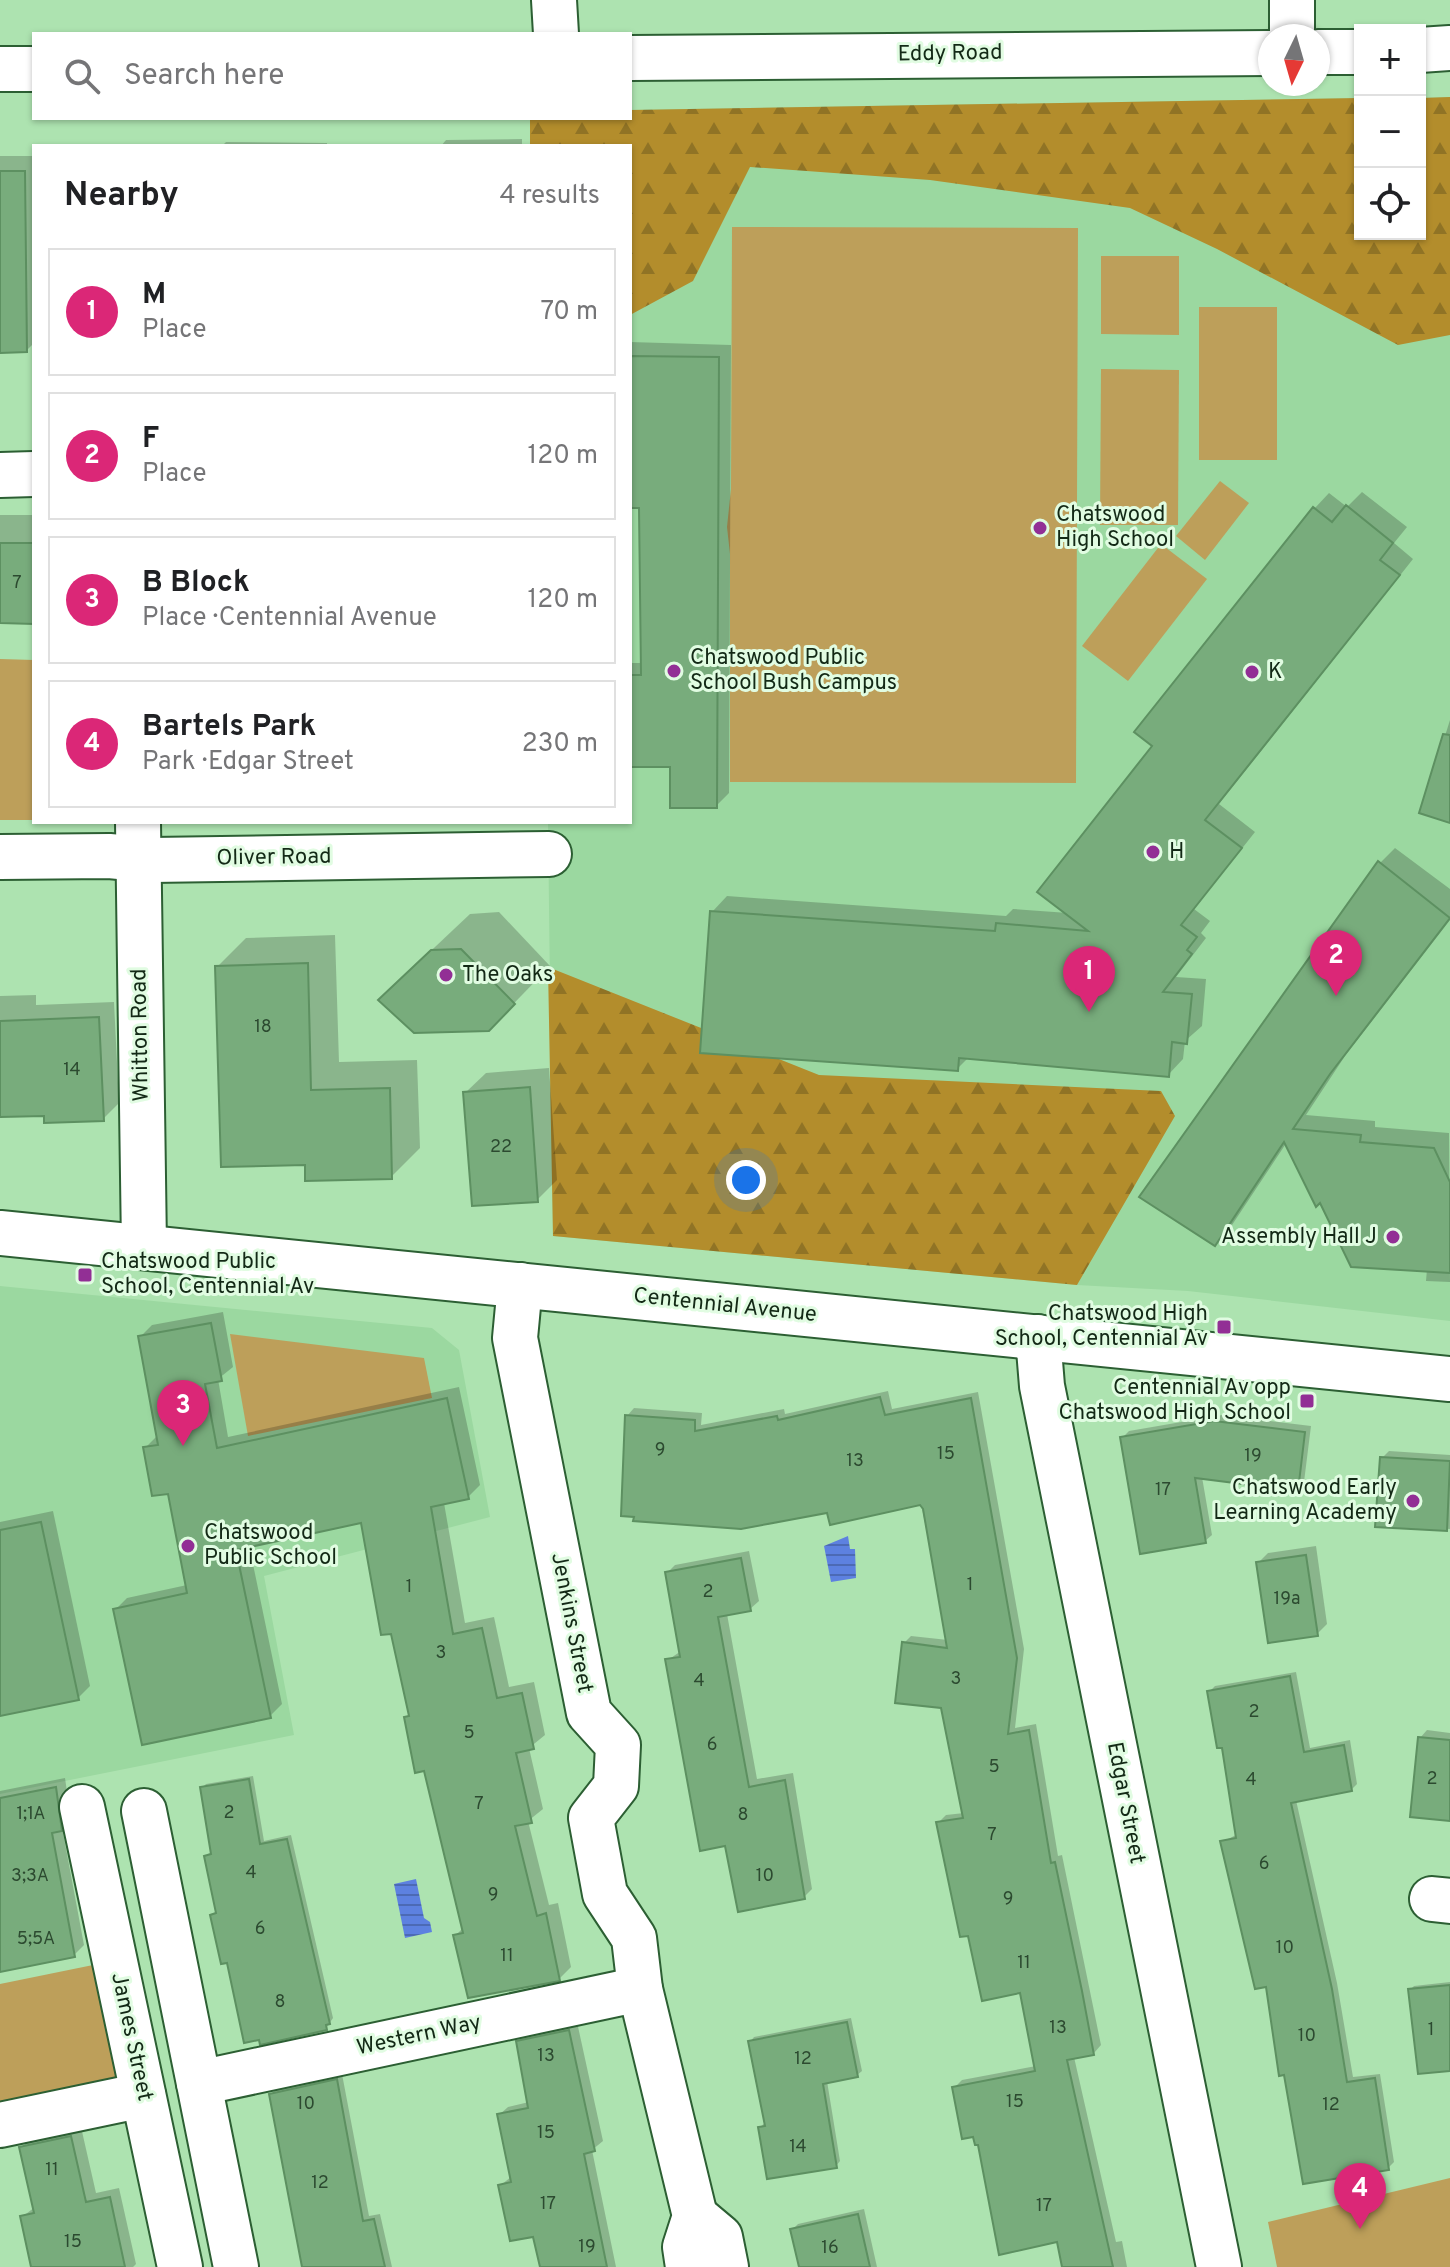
<!DOCTYPE html>
<html lang="en">
<head>
<meta charset="utf-8">
<style>
  :root { --surface:#fff; --page:#f2f2f2; --text:#202124; --muted:#757577; --line:#e0e0e0; --accent:#db2777 }
  body { margin:0; font-family:Overpass,sans-serif; background:var(--page); color:var(--text) }
  .controls { position:absolute; right:24px; top:24px; display:grid; overflow:hidden; border-radius:0px; box-shadow:0 2px 6px #0004 }
  .controls button { width:72px; height:72px; display:grid; place-items:center; padding:0; border:0; border-bottom:2px solid var(--line); background:var(--surface); color:var(--text); font:40px sans-serif }
  .compass { position:absolute; left:1258px; top:24px; width:72px; height:72px; border-radius:50%; background:var(--surface); box-shadow:0 2px 6px #0004; rotate:185deg }
  .you { position:absolute; left:746px; top:1180px; width:28px; height:28px; margin:-20px; border:6px solid #fff; border-radius:50%; background:#1a73e8; box-shadow:0 0 0 12px #1a73e833 }
  .badge { display:grid; place-items:center; width:52px; height:52px; border-radius:50%; background:var(--accent); color:#fff; font-size:26px; font-weight:700 }
  .pin { position:absolute; translate:-50% -66px; filter:drop-shadow(0 2px 4px #0008) }
  .pin::after { content:''; position:absolute; top:42px; width:28px; height:24px; background:inherit; clip-path:polygon(0 0,100% 0,50% 100%) }
  .list { margin:0; padding:0; list-style:none }
  h2 { display:flex; justify-content:space-between; align-items:center; height:104px; margin:0; padding:0 32px; font-size:34px }
  h2 small { font-size:26px; font-weight:400; color:var(--muted) }
  .list li { display:grid; grid-template-columns:52px 1fr auto; gap:24px; align-items:center; box-sizing:border-box; height:128px; margin:0 16px 16px; padding:0 16px; border:2px solid var(--line); border-radius:0px }
  .list b { display:block; font-size:30px; white-space:nowrap }
  .list p { margin:0; font-size:26px; white-space:nowrap; color:var(--muted) }
  .list em { font-size:26px; font-style:normal; color:var(--muted) }
  .icon { flex:none; width:44px; height:44px; fill:none; stroke:currentColor; stroke-width:2; stroke-linecap:round; stroke-linejoin:round }
  .map { position:relative; flex:none; width:1450px; height:2267px; overflow:hidden }
  .search { position:absolute; background:var(--surface); box-shadow:0 2px 6px #0004; left:32px; top:32px; width:600px; height:88px; display:flex; align-items:center; gap:20px; box-sizing:border-box; padding:0 28px; border-radius:0px; color:var(--muted); font-size:30px }
  .panel { position:absolute; background:var(--surface); box-shadow:0 2px 6px #0004; left:32px; top:144px; width:600px; height:680px; border-radius:0px }
  .map>svg:first-child { display:block }
</style>
</head>
<body>
<div class="map">
<svg width="1450" height="2267" viewBox="0 0 1450 2267">
  <defs>
    <pattern id="forest-firs" width="22" height="20" patternUnits="userSpaceOnUse" patternTransform="scale(2)"><rect width="22" height="20" fill="#b38d2c"/><path d="M5 1l3.5 6h-7zM16 11l3.5 6h-7z" fill="#907325"/></pattern>
    <pattern id="water-rules" width="6" height="5" patternUnits="userSpaceOnUse" patternTransform="scale(2)"><rect width="6" height="5" fill="#5d81e0"/><path d="M0 2.5h6" fill="none" stroke="#4c6ab5"/></pattern>
  </defs>
  <rect width="100%" height="100%" fill="#ade3b0"/>
  <g fill="#9bd8a0">
    <path d="M 1450,97 L 1450,1321 L 1188,1291 L 1077,1285 L 553,1236 L 548,822 L 630,822 L 630,146 L 530,146 L 530,118 L 630,118 L 630,110 L 1360,98 L 1360,234 L 1420,234 L 1420,98 Z"/>
    <path d="M 0,1286 L 432,1328 L 459,1350 L 490,1517 L 264,1576 L 294,1735 L 0,1794 Z"/>
  </g>
  <g fill="url(#forest-firs)">
    <path d="M 1450,97 L 1450,335 L 1398,345 L 1217,249 L 1130,208 L 930,180 L 750,167 L 693,281 L 630,315 L 630,146 L 530,146 L 530,118 L 630,118 L 630,110 L 1360,98 L 1360,234 L 1420,234 L 1420,98 Z"/>
    <path d="M 548,967 L 819,1075 L 1161,1091 L 1175,1116 L 1077,1285 L 553,1236 Z"/>
  </g>
  <g fill="#bd9f5a">
    <path d="M 732,227 L 1078,228 L 1076,783 L 730,782 L 730,554 L 727,527 L 731,489 Z"/>
    <path d="M 1101,256 L 1179,256 L 1179,335 L 1101,334 Z"/>
    <rect x="1199" y="307" width="78" height="153"/>
    <path d="M 1101,369 L 1179,370 L 1178,525 L 1100,525 Z"/>
    <path d="M 1220,481 L 1249,503 L 1205,560 L 1176,536 Z"/>
    <path d="M 1161,544 L 1207,579 L 1128,681 L 1082,646 Z"/>
    <path d="M 0,659 L 34,660 L 34,820 L 0,820 Z"/>
    <path d="M 230,1334 L 424,1358 L 432,1398 L 248,1436 Z"/>
    <path d="M 98,1964 L 125,2092 L 0,2117 L 0,1984 Z"/>
    <path d="M 1450,2178 L 1450,2267 L 1277,2267 L 1268,2222 Z"/>
  </g>
  <g fill="url(#water-rules)">
    <path d="M 848,1536 L 850,1549 L 855,1549 L 856,1578 L 831,1582 L 824,1546 Z"/>
    <path d="M 416,1879 L 424,1918 L 430,1922 L 432,1932 L 405,1938 L 394,1884 Z"/>
  </g>
  <g fill="#0003">
    <path d="M 522,139 L 522,146 L 441,146 L 446,140 Z"/>
    <path d="M 226,142 L 327,143 L 327,146 L 222,146 Z"/>
    <path d="M 0,156 L 34,156 L 34,343 L 27,350 L 0,351 Z"/>
    <path d="M 630,342 L 731,345 L 729,793 L 716,806 L 672,764 L 630,765 L 630,663 L 642,663 L 641,506 L 630,506 Z"/>
    <path d="M 1362,492 L 1407,527 L 1394,543 L 1413,559 L 1219,804 L 1255,832 L 1194,909 L 1210,921 L 1201,933 L 1206,938 L 1176,977 L 1206,979 L 1202,1026 L 1185,1041 L 1183,1059 L 1168,1075 L 969,1057 L 957,1069 L 712,912 L 727,896 L 1006,916 L 1013,909 L 1068,913 L 1155,745 L 1314,509 L 1329,493 L 1347,507 Z"/>
    <path d="M 0,515 L 34,515 L 34,622 L 0,621 Z"/>
    <path d="M 1450,720 L 1450,821 L 1421,812 Z"/>
    <path d="M 1395,848 L 1450,889 L 1450,920 L 1345,1056 L 1306,1115 L 1375,1121 L 1375,1127 L 1449,1133 L 1450,1282 L 1426,1281 L 1427,1269 L 1320,1200 L 1287,1142 L 1230,1228 L 1214,1243 L 1380,863 Z"/>
    <path d="M 499,912 L 550,966 L 489,1029 L 418,963 L 470,914 Z"/>
    <path d="M 335,935 L 339,1062 L 417,1060 L 420,1148 L 391,1177 L 307,1163 L 217,967 L 246,938 Z"/>
    <path d="M 36,995 L 36,1005 L 114,1002 L 119,1103 L 103,1119 L 46,1114 L 0,1115 L 0,996 Z"/>
    <path d="M 549,1068 L 557,1180 L 537,1200 L 465,1093 L 486,1073 Z"/>
    <path d="M 223,1312 L 233,1367 L 218,1379 L 228,1437 L 459,1387 L 480,1485 L 468,1497 L 444,1503 L 465,1623 L 494,1617 L 509,1687 L 534,1682 L 545,1735 L 529,1748 L 543,1809 L 528,1821 L 549,1905 L 558,1903 L 571,1967 L 559,1979 L 455,1936 L 463,1928 L 426,1769 L 406,1718 L 410,1713 L 392,1631 L 362,1520 L 249,1545 L 282,1704 L 270,1716 L 115,1610 L 127,1598 L 187,1585 L 170,1491 L 145,1448 L 158,1435 L 140,1337 L 152,1325 Z"/>
    <path d="M 888,1391 L 892,1409 L 978,1392 L 1024,1649 L 1015,1728 L 1036,1724 L 1058,1856 L 1062,1855 L 1101,2045 L 1094,2053 L 1074,2057 L 1116,2242 L 1122,2241 L 1127,2267 L 1064,2267 L 1059,2240 L 980,2143 L 954,2088 L 962,2080 L 1036,2066 L 1022,1991 L 970,1934 L 938,1823 L 946,1815 L 964,1813 L 943,1706 L 904,1643 L 911,1636 L 948,1640 L 921,1503 L 829,1510 L 627,1416 L 634,1408 L 702,1413 L 701,1425 L 784,1409 L 785,1414 Z"/>
    <path d="M 1222,1415 L 1311,1426 L 1304,1482 L 1297,1489 L 1202,1477 L 1212,1535 L 1205,1541 L 1122,1438 L 1129,1431 Z"/>
    <path d="M 1389,1451 L 1450,1455 L 1450,1529 L 1378,1525 L 1382,1458 Z"/>
    <path d="M 53,1511 L 90,1686 L 78,1698 L 0,1714 L 0,1522 Z"/>
    <path d="M 1316,1546 L 1327,1624 L 1317,1634 L 1258,1563 L 1268,1553 Z"/>
    <path d="M 749,1551 L 759,1601 L 750,1609 L 727,1614 L 757,1779 L 793,1773 L 812,1889 L 804,1897 L 727,1844 L 668,1660 L 681,1651 L 667,1573 L 675,1565 Z"/>
    <path d="M 1296,1672 L 1310,1748 L 1350,1740 L 1357,1784 L 1351,1790 L 1296,1800 L 1337,1983 L 1353,2077 L 1380,2074 L 1394,2162 L 1388,2168 L 1267,1985 L 1222,1842 L 1238,1834 L 1223,1745 L 1209,1692 L 1215,1686 Z"/>
    <path d="M 1427,1730 L 1450,1733 L 1450,1819 L 1420,1738 Z"/>
    <path d="M 253,1776 L 264,1841 L 291,1835 L 333,2018 L 326,2028 L 229,1961 L 212,1915 L 217,1910 L 206,1856 L 212,1851 L 202,1788 L 206,1784 Z"/>
    <path d="M 65,1778 L 71,1819 L 62,1827 L 84,1945 L 74,1955 L 0,1970 L 0,1791 Z"/>
    <path d="M 1450,1982 L 1450,2069 L 1410,1990 L 1414,1986 Z"/>
    <path d="M 851,2018 L 862,2071 L 857,2075 L 827,2081 L 840,2161 L 836,2166 L 760,2127 L 765,2123 L 750,2042 L 754,2037 Z"/>
    <path d="M 577,2022 L 603,2141 L 592,2150 L 616,2267 L 542,2267 L 535,2234 L 501,2185 L 512,2176 L 499,2115 L 508,2107 L 529,2102 L 518,2042 L 526,2033 Z"/>
    <path d="M 342,2074 L 369,2216 L 380,2214 L 392,2267 L 305,2267 L 271,2094 L 277,2088 Z"/>
    <path d="M 81,2127 L 96,2193 L 119,2188 L 136,2264 L 133,2267 L 33,2267 L 22,2217 L 35,2207 L 21,2148 L 31,2138 Z"/>
    <path d="M 864,2209 L 877,2267 L 800,2267 L 792,2230 L 798,2224 Z"/>
  </g>
  <g fill="#78ac7c" stroke="#5d9061" stroke-width="2">
    <path d="M 0,171 L 25,171 L 27,352 L 0,353 Z"/>
    <path d="M 630,356 L 719,357 L 717,808 L 670,808 L 670,767 L 630,767 L 630,675 L 641,675 L 639,508 L 630,508 Z"/>
    <path d="M 1346,505 L 1393,543 L 1380,560 L 1400,575 L 1205,820 L 1242,848 L 1181,925 L 1197,937 L 1187,950 L 1192,954 L 1163,992 L 1192,994 L 1187,1044 L 1172,1042 L 1169,1077 L 959,1058 L 958,1071 L 700,1053 L 710,911 L 995,931 L 996,923 L 1088,931 L 1037,892 L 1152,746 L 1134,732 L 1313,507 L 1332,522 Z"/>
    <path d="M 0,543 L 34,543 L 34,624 L 0,623 Z"/>
    <path d="M 1443,734 L 1450,735 L 1450,823 L 1419,813 Z"/>
    <path d="M 1378,861 L 1450,918 L 1330,1074 L 1293,1129 L 1361,1135 L 1360,1142 L 1434,1148 L 1450,1182 L 1450,1273 L 1351,1267 L 1320,1203 L 1316,1207 L 1284,1142 L 1215,1246 L 1139,1197 Z"/>
    <path d="M 461,949 L 515,1004 L 489,1031 L 414,1033 L 378,1000 L 431,950 Z"/>
    <path d="M 308,963 L 311,1090 L 390,1088 L 392,1179 L 305,1181 L 305,1165 L 221,1167 L 215,966 Z"/>
    <path d="M 99,1017 L 104,1121 L 44,1123 L 44,1116 L 0,1117 L 0,1021 Z"/>
    <path d="M 530,1087 L 538,1202 L 472,1206 L 463,1092 Z"/>
    <path d="M 211,1323 L 222,1381 L 205,1384 L 217,1448 L 447,1398 L 469,1499 L 431,1507 L 453,1634 L 482,1628 L 497,1698 L 522,1693 L 534,1749 L 516,1753 L 532,1823 L 515,1826 L 537,1916 L 546,1913 L 560,1981 L 468,1998 L 453,1935 L 463,1933 L 424,1771 L 415,1773 L 404,1717 L 409,1716 L 391,1634 L 381,1635 L 361,1523 L 236,1550 L 271,1718 L 142,1745 L 113,1609 L 187,1593 L 168,1494 L 152,1496 L 143,1447 L 158,1445 L 138,1336 Z"/>
    <path d="M 880,1397 L 885,1415 L 971,1398 L 1017,1658 L 1008,1734 L 1029,1730 L 1051,1863 L 1055,1862 L 1082,1991 L 1094,2055 L 1067,2060 L 1113,2267 L 1062,2267 L 1057,2242 L 999,2255 L 978,2145 L 975,2145 L 973,2137 L 962,2139 L 952,2087 L 1035,2071 L 1020,1993 L 982,2001 L 968,1936 L 960,1937 L 936,1822 L 963,1818 L 941,1708 L 895,1703 L 902,1642 L 947,1648 L 923,1509 L 920,1505 L 830,1525 L 827,1513 L 741,1529 L 633,1521 L 634,1517 L 621,1516 L 625,1415 L 695,1420 L 695,1431 L 777,1416 L 778,1420 Z"/>
    <path d="M 1214,1421 L 1305,1432 L 1298,1491 L 1195,1478 L 1206,1543 L 1140,1554 L 1120,1437 Z"/>
    <path d="M 1380,1457 L 1450,1461 L 1447,1531 L 1375,1527 Z"/>
    <path d="M 41,1522 L 79,1700 L 0,1716 L 0,1530 Z"/>
    <path d="M 1306,1555 L 1318,1636 L 1268,1643 L 1256,1562 Z"/>
    <path d="M 741,1558 L 751,1611 L 718,1617 L 749,1787 L 785,1780 L 805,1899 L 738,1912 L 725,1846 L 700,1851 L 665,1659 L 680,1657 L 665,1572 Z"/>
    <path d="M 1290,1676 L 1304,1752 L 1344,1745 L 1352,1791 L 1291,1803 L 1332,1989 L 1347,2082 L 1375,2078 L 1389,2170 L 1303,2184 L 1284,2075 L 1279,2076 L 1266,1987 L 1255,1989 L 1220,1841 L 1236,1838 L 1222,1748 L 1217,1748 L 1207,1691 Z"/>
    <path d="M 1418,1737 L 1450,1740 L 1450,1821 L 1410,1817 Z"/>
    <path d="M 249,1779 L 260,1844 L 287,1839 L 330,2024 L 326,2025 L 327,2030 L 260,2045 L 259,2040 L 244,2043 L 227,1963 L 221,1964 L 210,1915 L 216,1913 L 204,1856 L 211,1854 L 200,1787 Z"/>
    <path d="M 56,1787 L 62,1831 L 52,1833 L 75,1957 L 0,1972 L 0,1798 Z"/>
    <path d="M 1450,1985 L 1450,2071 L 1418,2074 L 1408,1989 Z"/>
    <path d="M 847,2022 L 858,2077 L 823,2084 L 837,2168 L 767,2179 L 758,2127 L 765,2126 L 748,2041 Z"/>
    <path d="M 569,2030 L 595,2151 L 584,2154 L 607,2267 L 540,2267 L 533,2237 L 510,2241 L 498,2185 L 511,2182 L 497,2114 L 528,2108 L 516,2041 Z"/>
    <path d="M 337,2079 L 363,2221 L 374,2219 L 385,2267 L 302,2267 L 269,2094 Z"/>
    <path d="M 71,2136 L 86,2202 L 110,2197 L 125,2267 L 31,2267 L 20,2216 L 34,2213 L 19,2147 Z"/>
    <path d="M 858,2214 L 870,2267 L 799,2267 L 790,2229 Z"/>
  </g>
  <g fill="none" stroke-linecap="round" stroke-linejoin="round">
    <g stroke="#2c5f33" stroke-width="48">
      <g id="minor">
        <path d="M 554,0 L 556,34"/>
        <path d="M 1292,0 L 1292,36"/>
        <path d="M 1420,50 L 1450,48"/>
        <path d="M 1318,52 L 1360,52"/>
        <path d="M 630,58 L 1270,53"/>
        <path d="M 0,69 L 34,69"/>
        <path d="M 0,475 L 34,474"/>
        <path d="M 138,822 L 144,1247"/>
        <path d="M 0,857 L 109,856 L 152,860 L 549,854"/>
        <path d="M 0,1233 L 1450,1379"/>
        <path d="M 520,1285 L 515,1338 L 589,1713 L 618,1745 L 616,1786 L 591,1818 L 605,1894 L 634,1938 L 640,1989 L 695,2216 L 685,2247 L 688,2267"/>
        <path d="M 1038,1337 L 1042,1386 L 1219,2267"/>
        <path d="M 82,1807 L 180,2267"/>
        <path d="M 144,1811 L 236,2267"/>
        <path d="M 1432,1899 L 1450,1901"/>
        <path d="M 199,2083 L 640,1989"/>
        <path d="M 0,2125 L 143,2095"/>
        <path d="M 695,2216 L 720,2237 L 726,2267"/>
      </g>
    </g>
    <use href="#minor" stroke="#fff" stroke-width="44"/>
  </g>
  <g fill="#922f95" stroke="#e1fce2" stroke-width="3">
    <circle cx="1040" cy="528" r="8"/>
    <circle cx="674" cy="671" r="8"/>
    <circle cx="1252" cy="672" r="8"/>
    <circle cx="1153" cy="852" r="8"/>
    <circle cx="446" cy="975" r="8"/>
    <circle cx="1393" cy="1237" r="8"/>
    <rect x="77" y="1267" width="16" height="16" rx="4"/>
    <rect x="1216" y="1319" width="16" height="16" rx="4"/>
    <rect x="1299" y="1393" width="16" height="16" rx="4"/>
    <circle cx="1413" cy="1501" r="8"/>
    <circle cx="188" cy="1546" r="8"/>
  </g>
  <g text-anchor="middle" dominant-baseline="central" stroke-width="6" stroke-linejoin="round" paint-order="stroke">
    <g font-size="18" fill="#2c4a30">
      <text x="17" y="583">7</text>
      <text x="263" y="1027">18</text>
      <text x="72" y="1070">14</text>
      <text x="501" y="1147">22</text>
      <text x="660" y="1450">9</text>
      <text x="946" y="1454">15</text>
      <text x="1253" y="1456">19</text>
      <text x="855" y="1461">13</text>
      <text x="1163" y="1490">17</text>
      <text x="970" y="1585">1</text>
      <text x="409" y="1587">1</text>
      <text x="708" y="1592">2</text>
      <text x="1287" y="1599">19a</text>
      <text x="441" y="1653">3</text>
      <text x="956" y="1679">3</text>
      <text x="699" y="1681">4</text>
      <text x="1254" y="1712">2</text>
      <text x="469" y="1733">5</text>
      <text x="712" y="1745">6</text>
      <text x="994" y="1767">5</text>
      <text x="1432" y="1779">2</text>
      <text x="1251" y="1780">4</text>
      <text x="479" y="1804">7</text>
      <text x="229" y="1813">2</text>
      <text x="31" y="1814">1;1A</text>
      <text x="743" y="1815">8</text>
      <text x="992" y="1835">7</text>
      <text x="1264" y="1864">6</text>
      <text x="251" y="1873">4</text>
      <text x="30" y="1876">3;3A</text>
      <text x="765" y="1876">10</text>
      <text x="493" y="1895">9</text>
      <text x="1008" y="1899">9</text>
      <text x="260" y="1929">6</text>
      <text x="36" y="1939">5;5A</text>
      <text x="1285" y="1948">10</text>
      <text x="507" y="1956">11</text>
      <text x="1024" y="1963">11</text>
      <text x="280" y="2002">8</text>
      <text x="1058" y="2028">13</text>
      <text x="1431" y="2030">1</text>
      <text x="1307" y="2036">10</text>
      <text x="546" y="2056">13</text>
      <text x="803" y="2059">12</text>
      <text x="1015" y="2102">15</text>
      <text x="306" y="2104">10</text>
      <text x="1331" y="2105">12</text>
      <text x="546" y="2133">15</text>
      <text x="798" y="2147">14</text>
      <text x="52" y="2170">11</text>
      <text x="320" y="2183">12</text>
      <text x="548" y="2204">17</text>
      <text x="1044" y="2206">17</text>
      <text x="73" y="2242">15</text>
      <text x="587" y="2247">19</text>
      <text x="830" y="2248">16</text>
    </g>
    <g font-size="22" fill="#132916" stroke="#e1fce2">
      <text transform="translate(950 54) rotate(-1)">Eddy Road</text>
      <text transform="translate(274 858) rotate(-1)">Oliver Road</text>
      <text transform="translate(141 1035) rotate(-91)">Whitton Road</text>
      <text transform="translate(725 1306) rotate(6)">Centennial Avenue</text>
      <text transform="translate(571 1623) rotate(79)">Jenkins Street</text>
      <text transform="translate(1125 1803) rotate(79)">Edgar Street</text>
      <text transform="translate(419 2036) rotate(-12)">Western Way</text>
      <text transform="translate(131 2037) rotate(78)">James Street</text>
    </g>
    <g font-size="22" fill="#132916" stroke="#e1fce2" text-anchor="start">
      <text x="1056" y="515">Chatswood<tspan x="1056" dy="25">High School</tspan></text>
      <text x="690" y="658">Chatswood Public<tspan x="690" dy="25">School Bush Campus</tspan></text>
      <text x="1268" y="672">K</text>
      <text x="1169" y="852">H</text>
      <text x="462" y="975">The Oaks</text>
      <text x="1377" y="1237" text-anchor="end">Assembly Hall J</text>
      <text x="101" y="1262">Chatswood Public<tspan x="101" dy="25">School, Centennial Av</tspan></text>
      <text x="1208" y="1314" text-anchor="end">Chatswood High<tspan x="1208" dy="25">School, Centennial Av</tspan></text>
      <text x="1291" y="1388" text-anchor="end">Centennial Av opp<tspan x="1291" dy="25">Chatswood High School</tspan></text>
      <text x="1397" y="1488" text-anchor="end">Chatswood Early<tspan x="1397" dy="25">Learning Academy</tspan></text>
      <text x="204" y="1533">Chatswood<tspan x="204" dy="25">Public School</tspan></text>
    </g>
  </g>
</svg>
<div class="controls">
<button>+</button>
<button>−</button>
<button><svg class="icon" aria-label="locate" viewBox="0 0 24 24"><circle cx="12" cy="12" r="6"/><path d="M12 2v4M12 18v4M2 12h4M18 12h4"/></svg></button>
</div>
<svg class="compass" viewBox="-18 -18 36 36"><path d="M0-13l5 13h-10z" fill="#e53935"/><path d="M0 13l5-13h-10z" fill="#757577"/></svg>
<div class="you"></div>
<div class="pin badge" style="left:1089px;top:1012px">1</div>
<div class="pin badge" style="left:1336px;top:996px">2</div>
<div class="pin badge" style="left:183px;top:1446px">3</div>
<div class="pin badge" style="left:1360px;top:2229px">4</div>
<div class="search"><svg class="icon" aria-label="search" viewBox="0 0 24 24"><circle cx="10" cy="10" r="6"/><path d="M15 15l6 6"/></svg>Search here</div>
<section class="panel">
<h2>Nearby<small>4 results</small></h2>
<ul class="list">
<li><span class="badge">1</span><div><b>M</b><p>Place</p></div><em>70 m</em></li>
<li><span class="badge">2</span><div><b>F</b><p>Place</p></div><em>120 m</em></li>
<li><span class="badge">3</span><div><b>B Block</b><p>Place · Centennial Avenue</p></div><em>120 m</em></li>
<li><span class="badge">4</span><div><b>Bartels Park</b><p>Park · Edgar Street</p></div><em>230 m</em></li>
</ul>
</section>
</div>
</body>
</html>
